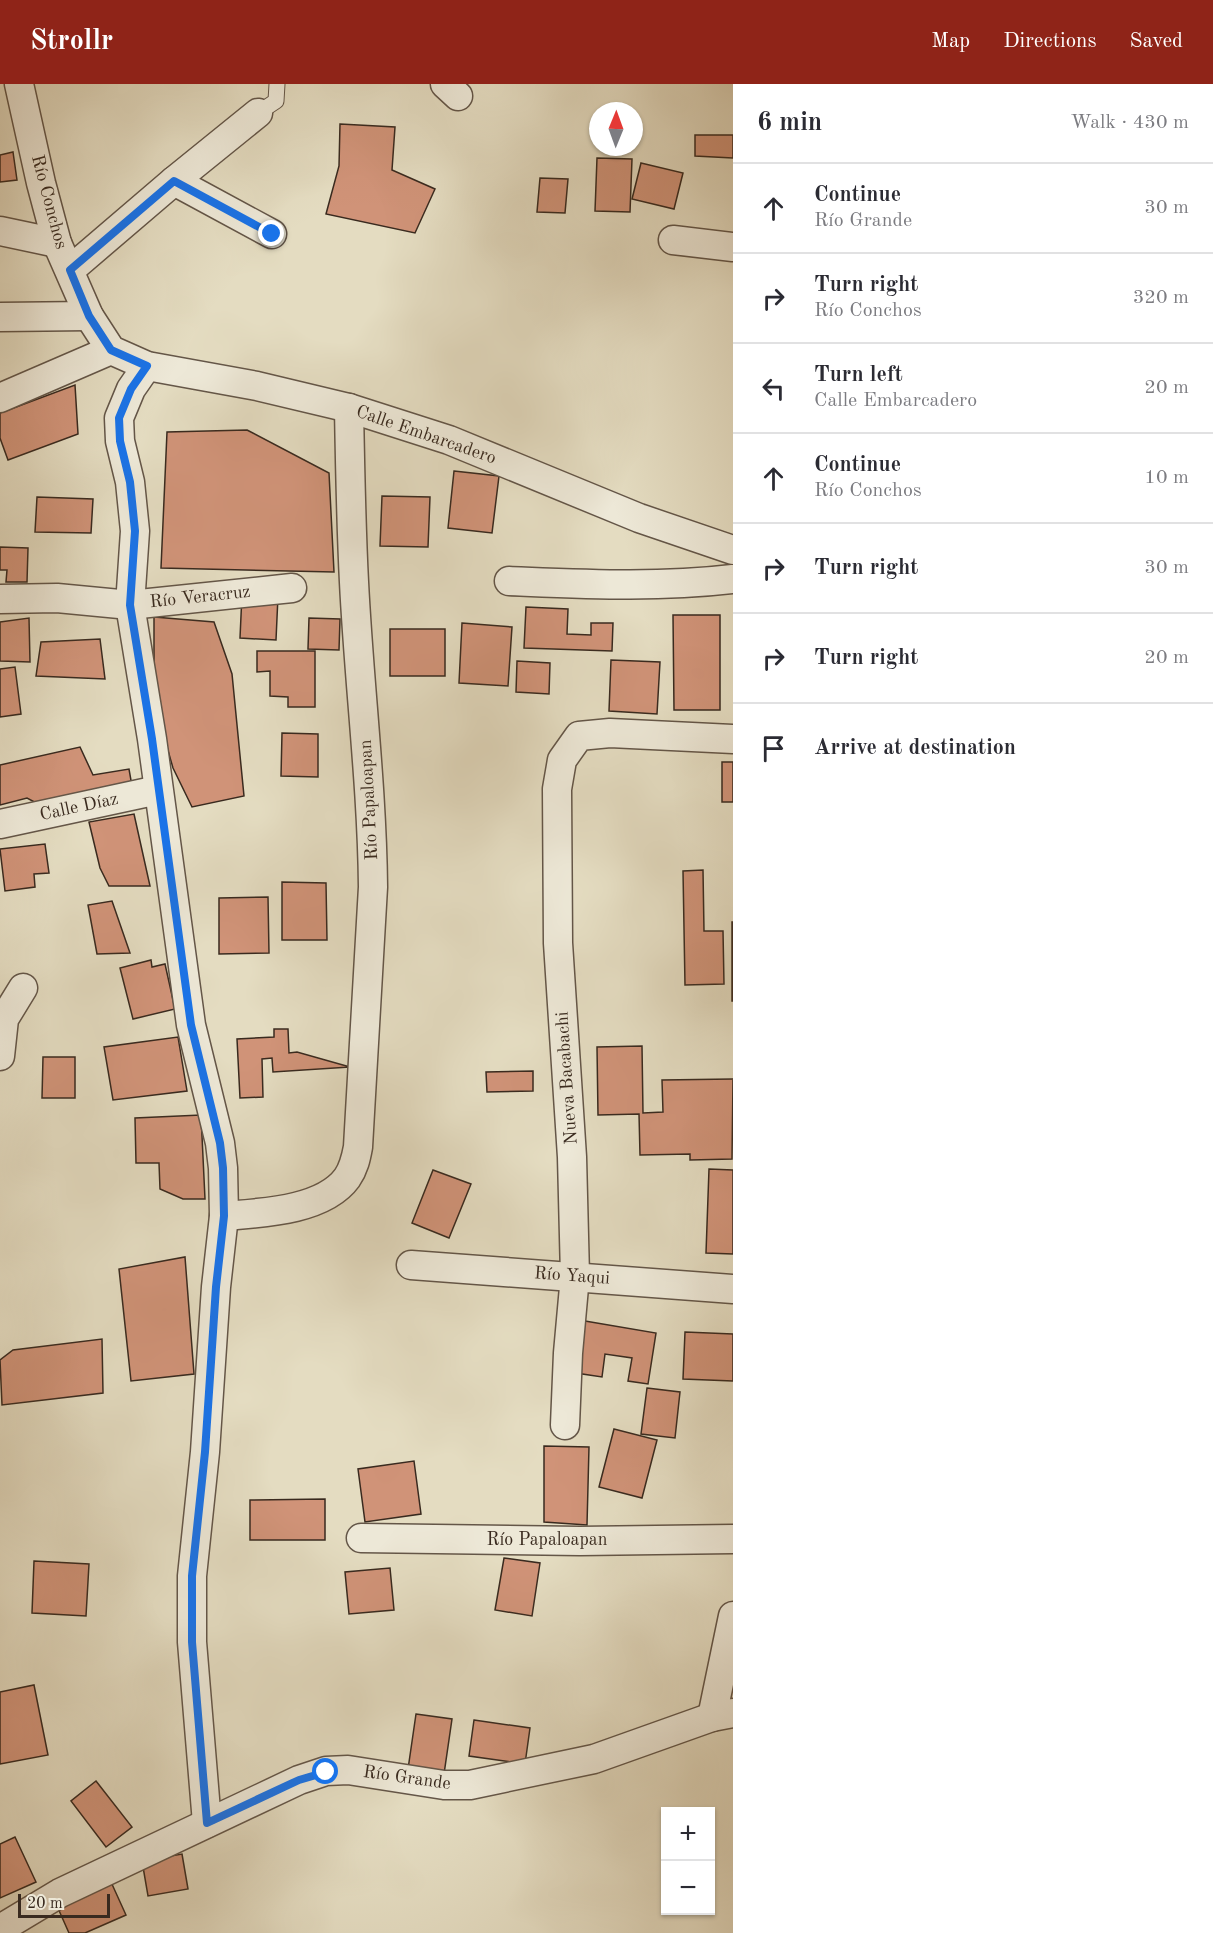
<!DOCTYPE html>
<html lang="en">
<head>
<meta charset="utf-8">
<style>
  :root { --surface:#fff; --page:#f2f2f3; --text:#2b2b33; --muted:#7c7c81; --line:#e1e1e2; --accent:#8f2418 }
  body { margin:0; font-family:"Old Standard TT",serif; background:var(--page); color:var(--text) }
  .controls { position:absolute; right:18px; bottom:18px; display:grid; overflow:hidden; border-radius:0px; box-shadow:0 2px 4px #0004 }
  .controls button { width:54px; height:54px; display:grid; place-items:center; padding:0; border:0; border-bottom:2px solid var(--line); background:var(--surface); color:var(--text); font:30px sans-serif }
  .compass { position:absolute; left:589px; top:18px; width:54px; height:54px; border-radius:50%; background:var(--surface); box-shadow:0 2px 4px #0004; rotate:1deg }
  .scale { position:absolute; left:18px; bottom:15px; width:92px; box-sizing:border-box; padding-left:6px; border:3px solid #392a1f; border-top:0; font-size:16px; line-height:21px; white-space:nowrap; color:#392a1f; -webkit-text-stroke:4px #ede8d7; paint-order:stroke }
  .stop { position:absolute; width:18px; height:18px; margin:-14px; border:4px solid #1a73e8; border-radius:50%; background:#fff }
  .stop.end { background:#1a73e8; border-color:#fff; box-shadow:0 2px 6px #0008 }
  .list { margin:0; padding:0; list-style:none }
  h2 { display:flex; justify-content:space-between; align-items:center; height:78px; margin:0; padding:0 24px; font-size:26px }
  h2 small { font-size:20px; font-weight:400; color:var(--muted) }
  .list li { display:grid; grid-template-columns:39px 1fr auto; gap:18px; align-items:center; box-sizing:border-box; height:90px; padding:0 24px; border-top:2px solid var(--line) }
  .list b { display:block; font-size:22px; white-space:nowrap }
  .list p { margin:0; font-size:20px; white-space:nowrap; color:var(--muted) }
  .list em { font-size:20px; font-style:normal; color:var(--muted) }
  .icon { flex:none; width:33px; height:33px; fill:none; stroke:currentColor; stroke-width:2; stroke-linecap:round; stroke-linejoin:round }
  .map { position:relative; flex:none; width:733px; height:1849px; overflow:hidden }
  header { display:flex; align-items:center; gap:36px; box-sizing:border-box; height:84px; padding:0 30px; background:var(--accent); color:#fff }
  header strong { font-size:28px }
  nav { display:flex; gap:33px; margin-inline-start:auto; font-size:21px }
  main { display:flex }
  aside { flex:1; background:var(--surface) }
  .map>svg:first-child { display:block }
</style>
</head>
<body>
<header>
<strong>Strollr</strong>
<nav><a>Map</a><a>Directions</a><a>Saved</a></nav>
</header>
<main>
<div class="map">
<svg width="733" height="1849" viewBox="0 0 733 1849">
  <rect width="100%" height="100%" fill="#e4dcc1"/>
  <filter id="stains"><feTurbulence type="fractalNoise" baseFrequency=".00333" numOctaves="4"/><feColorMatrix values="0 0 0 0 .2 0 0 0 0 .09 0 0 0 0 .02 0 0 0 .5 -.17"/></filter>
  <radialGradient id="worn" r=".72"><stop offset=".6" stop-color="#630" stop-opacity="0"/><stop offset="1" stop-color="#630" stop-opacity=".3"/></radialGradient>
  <g fill="#d09378" stroke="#392a1f" stroke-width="1.5">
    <path d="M 340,40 L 395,43 L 392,86 L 435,105 L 415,149 L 326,130 L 339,82 Z"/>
    <path d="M 695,51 L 733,51 L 733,74 L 695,72 Z"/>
    <path d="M 13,68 L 17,96 L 0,98 L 0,71 Z"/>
    <path d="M 597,74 L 632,75 L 630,128 L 595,127 Z"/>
    <path d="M 641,79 L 683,89 L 674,125 L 632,115 Z"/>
    <path d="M 540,94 L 568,95 L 565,129 L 537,128 Z"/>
    <path d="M 75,301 L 78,350 L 8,376 L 0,354 L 0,329 Z"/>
    <path d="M 247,346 L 329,389 L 334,488 L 161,484 L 167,348 Z"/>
    <path d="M 454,387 L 499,392 L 492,449 L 448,444 Z"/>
    <path d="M 382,412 L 430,413 L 428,463 L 380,462 Z"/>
    <path d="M 37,413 L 93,415 L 91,449 L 35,448 Z"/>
    <path d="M 0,463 L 28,464 L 27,498 L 6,498 L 7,486 L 0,486 Z"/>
    <path d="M 242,510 L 278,512 L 276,556 L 240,554 Z"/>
    <path d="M 526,523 L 568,525 L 567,550 L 591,551 L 591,539 L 613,539 L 612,567 L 524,564 Z"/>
    <path d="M 673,531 L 720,531 L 720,626 L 674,626 Z"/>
    <path d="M 154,533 L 214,538 L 232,590 L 244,712 L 192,723 L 173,684 L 161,642 L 154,589 Z"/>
    <path d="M 29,534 L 30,578 L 0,577 L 0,538 Z"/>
    <path d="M 309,534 L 340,535 L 339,566 L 308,565 Z"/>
    <path d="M 462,539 L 512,543 L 508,602 L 459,599 Z"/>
    <rect x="390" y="545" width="55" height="47"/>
    <path d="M 100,555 L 105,595 L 36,592 L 41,558 Z"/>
    <path d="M 257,567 L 315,567 L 315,623 L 288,623 L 288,613 L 270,612 L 270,587 L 257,588 Z"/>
    <path d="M 611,576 L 660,578 L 657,630 L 609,627 Z"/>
    <path d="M 517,577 L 550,579 L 549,610 L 516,608 Z"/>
    <path d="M 15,583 L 21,630 L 0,633 L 0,585 Z"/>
    <path d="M 282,649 L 318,650 L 318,693 L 281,692 Z"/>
    <path d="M 80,663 L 93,691 L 129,685 L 132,702 L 44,723 L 27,714 L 0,721 L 0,681 Z"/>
    <rect x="722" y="678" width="11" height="40"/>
    <path d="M 134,730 L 150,802 L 109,802 L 100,784 L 89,738 Z"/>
    <path d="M 45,760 L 49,789 L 34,790 L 35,803 L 5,807 L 0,765 Z"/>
    <path d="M 703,786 L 704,847 L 723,847 L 724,900 L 685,901 L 683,787 Z"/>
    <path d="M 282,798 L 326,799 L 327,856 L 282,856 Z"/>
    <path d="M 268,813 L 269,869 L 219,870 L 219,814 Z"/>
    <path d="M 112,817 L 130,869 L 97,870 L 88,821 Z"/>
    <rect x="732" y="838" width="1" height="79"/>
    <path d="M 151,876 L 152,883 L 165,880 L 175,925 L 133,935 L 120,884 Z"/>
    <path d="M 274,945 L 288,945 L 289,969 L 297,968 L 350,983 L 273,988 L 272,974 L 262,975 L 263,1013 L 240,1014 L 237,955 L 274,953 Z"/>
    <path d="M 178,953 L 187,1007 L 113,1016 L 104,963 Z"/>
    <path d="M 642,962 L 643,1029 L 663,1028 L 662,996 L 733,995 L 732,1075 L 690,1076 L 690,1070 L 640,1071 L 639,1030 L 598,1031 L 597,963 Z"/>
    <path d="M 43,973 L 75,973 L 75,1014 L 42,1014 Z"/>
    <path d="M 533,987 L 533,1007 L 487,1008 L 486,988 Z"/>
    <path d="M 201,1031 L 205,1115 L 183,1115 L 160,1105 L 159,1079 L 136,1079 L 135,1034 Z"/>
    <path d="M 709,1085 L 733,1086 L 733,1170 L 706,1169 Z"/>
    <path d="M 433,1086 L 471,1100 L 449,1154 L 412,1139 Z"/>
    <path d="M 185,1173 L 194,1290 L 131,1297 L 119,1185 Z"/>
    <path d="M 585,1237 L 656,1249 L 648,1300 L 628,1297 L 632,1274 L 605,1270 L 602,1293 L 576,1289 Z"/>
    <path d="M 685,1248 L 733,1250 L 733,1297 L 683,1295 Z"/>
    <path d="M 102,1255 L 103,1309 L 2,1321 L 0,1276 L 13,1266 Z"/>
    <path d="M 647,1304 L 680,1308 L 675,1354 L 641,1350 Z"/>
    <path d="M 614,1345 L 657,1356 L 642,1414 L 599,1403 Z"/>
    <path d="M 544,1362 L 589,1363 L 587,1441 L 544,1438 Z"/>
    <path d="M 414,1377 L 421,1430 L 365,1438 L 358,1385 Z"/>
    <path d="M 325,1415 L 325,1456 L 250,1456 L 250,1416 Z"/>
    <path d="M 504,1474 L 540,1479 L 532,1532 L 495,1526 Z"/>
    <path d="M 34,1477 L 89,1480 L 86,1532 L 32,1529 Z"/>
    <path d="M 390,1484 L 394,1526 L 349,1530 L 345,1488 Z"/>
    <path d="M 34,1601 L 48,1671 L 0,1680 L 0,1608 Z"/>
    <path d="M 416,1630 L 452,1635 L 443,1697 L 407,1692 Z"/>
    <path d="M 474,1636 L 530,1644 L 525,1680 L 469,1672 Z"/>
    <path d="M 96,1697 L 132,1743 L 106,1763 L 71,1717 Z"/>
    <path d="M 15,1753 L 36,1798 L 0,1814 L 0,1760 Z"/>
    <path d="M 182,1770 L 188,1805 L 148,1812 L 142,1777 Z"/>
    <path d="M 111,1798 L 126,1831 L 85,1849 L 69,1849 L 57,1822 Z"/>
  </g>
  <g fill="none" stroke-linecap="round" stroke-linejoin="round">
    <g stroke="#645648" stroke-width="17">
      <path id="service" d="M 258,29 L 276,17 L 277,0"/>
    </g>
    <g stroke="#645648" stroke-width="31">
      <g id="minor">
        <path d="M 19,0 L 41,99 L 57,159 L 89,232 L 111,266 L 147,282 L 257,302 L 349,324 L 449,356 L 639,434 L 733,466"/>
        <path d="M 445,0 L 458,12"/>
        <path d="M 174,97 L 272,150"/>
        <path d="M 0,147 L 57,159"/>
        <path d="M 673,156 L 733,163"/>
        <path d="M 70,186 L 174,97 L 258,29"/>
        <path d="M 0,233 L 89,232"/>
        <path d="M 147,282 L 131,305 L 119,334 L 120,357 L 130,398 L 135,447 L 130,521 L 152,655 L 191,941 L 220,1059 L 223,1084 L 224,1132 L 216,1203 L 205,1368 L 192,1492 L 192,1558 L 207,1739"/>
        <path d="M 0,314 L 111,266"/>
        <path d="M 509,497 C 584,500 658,504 733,495"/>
        <path d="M 0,515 L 57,514 L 130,521 L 292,504"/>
        <path d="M 0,740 L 158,706"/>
        <path d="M 0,972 L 4,935 L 23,904"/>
        <path d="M 224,1132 C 260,1129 323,1127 347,1094 C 354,1084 356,1074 358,1063 L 373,803 C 372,701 359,600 354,498 C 351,440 350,382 349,324"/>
        <path d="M 411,1181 L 733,1205"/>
        <path d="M 565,1341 L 568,1269 L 575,1192 L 572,1073 L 558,859 L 557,705 L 562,676 L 579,652 L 610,649 L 733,655"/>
        <path d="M 361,1454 L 580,1457 L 733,1455"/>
        <path d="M 712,1633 L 733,1532"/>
        <path d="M 0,1845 L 60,1809 L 299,1696 L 326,1687 L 348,1686 L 444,1701 L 470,1701 L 594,1675 L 712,1633 L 733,1629"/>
      </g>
    </g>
    <use href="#service" stroke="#ede8d7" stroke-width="15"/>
    <use href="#minor" stroke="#ede8d7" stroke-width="28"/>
  </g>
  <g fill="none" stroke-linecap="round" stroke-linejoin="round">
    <path stroke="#1a73e8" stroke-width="8" d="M 272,150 L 174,97 L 70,186 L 89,232 L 111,266 L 147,282 L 131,305 L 119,334 L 120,357 L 130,398 L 135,447 L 130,521 L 152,655 L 191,941 L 220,1059 L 223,1084 L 224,1132 L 216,1203 L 205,1368 L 192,1492 L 192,1558 L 207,1739 L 299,1696 L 326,1688"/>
  </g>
  <g text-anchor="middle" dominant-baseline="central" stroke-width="6" stroke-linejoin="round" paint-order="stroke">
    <g font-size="18" fill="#392a1f" stroke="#ede8d7">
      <text transform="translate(49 118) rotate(75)">Río Conchos</text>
      <text transform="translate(426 351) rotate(19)">Calle Embarcadero</text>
      <text transform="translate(200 513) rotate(-6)">Río Veracruz</text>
      <text transform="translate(369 716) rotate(-93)">Río Papaloapan</text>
      <text transform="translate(79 723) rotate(-12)">Calle Díaz</text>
      <text transform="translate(567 994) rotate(-94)">Nueva Bacabachi</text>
      <text transform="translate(572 1192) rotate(4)">Río Yaqui</text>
      <text x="547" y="1456">Río Papaloapan</text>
      <text transform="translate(407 1694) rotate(8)">Río Grande</text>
    </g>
  </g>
  <rect width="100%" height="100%" filter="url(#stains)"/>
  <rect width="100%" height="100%" fill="url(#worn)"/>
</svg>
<div class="controls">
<button>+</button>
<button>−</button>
</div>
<svg class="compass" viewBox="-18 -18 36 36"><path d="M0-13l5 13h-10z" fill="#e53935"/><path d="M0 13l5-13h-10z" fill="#7c7c81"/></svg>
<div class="scale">20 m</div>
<div class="stop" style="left:326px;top:1688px"></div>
<div class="stop end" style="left:272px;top:150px"></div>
</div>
<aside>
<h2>6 min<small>Walk · 430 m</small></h2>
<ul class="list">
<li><svg class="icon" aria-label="ahead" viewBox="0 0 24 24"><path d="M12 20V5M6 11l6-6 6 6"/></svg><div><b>Continue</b><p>Río Grande</p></div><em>30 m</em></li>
<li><svg class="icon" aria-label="right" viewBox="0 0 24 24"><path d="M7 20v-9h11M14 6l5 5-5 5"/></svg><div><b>Turn right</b><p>Río Conchos</p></div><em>320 m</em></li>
<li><svg class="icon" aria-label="left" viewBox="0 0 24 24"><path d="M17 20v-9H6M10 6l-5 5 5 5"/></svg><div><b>Turn left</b><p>Calle Embarcadero</p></div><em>20 m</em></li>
<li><svg class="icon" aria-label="ahead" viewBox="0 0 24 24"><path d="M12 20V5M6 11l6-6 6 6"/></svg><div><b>Continue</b><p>Río Conchos</p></div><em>10 m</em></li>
<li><svg class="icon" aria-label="right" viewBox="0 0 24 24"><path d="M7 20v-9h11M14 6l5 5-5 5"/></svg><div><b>Turn right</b></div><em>30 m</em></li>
<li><svg class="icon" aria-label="right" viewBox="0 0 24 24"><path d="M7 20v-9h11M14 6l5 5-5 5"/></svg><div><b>Turn right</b></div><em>20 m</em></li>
<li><svg class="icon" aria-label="arrive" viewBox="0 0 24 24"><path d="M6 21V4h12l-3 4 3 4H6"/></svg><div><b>Arrive at destination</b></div></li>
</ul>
</aside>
</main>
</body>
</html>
